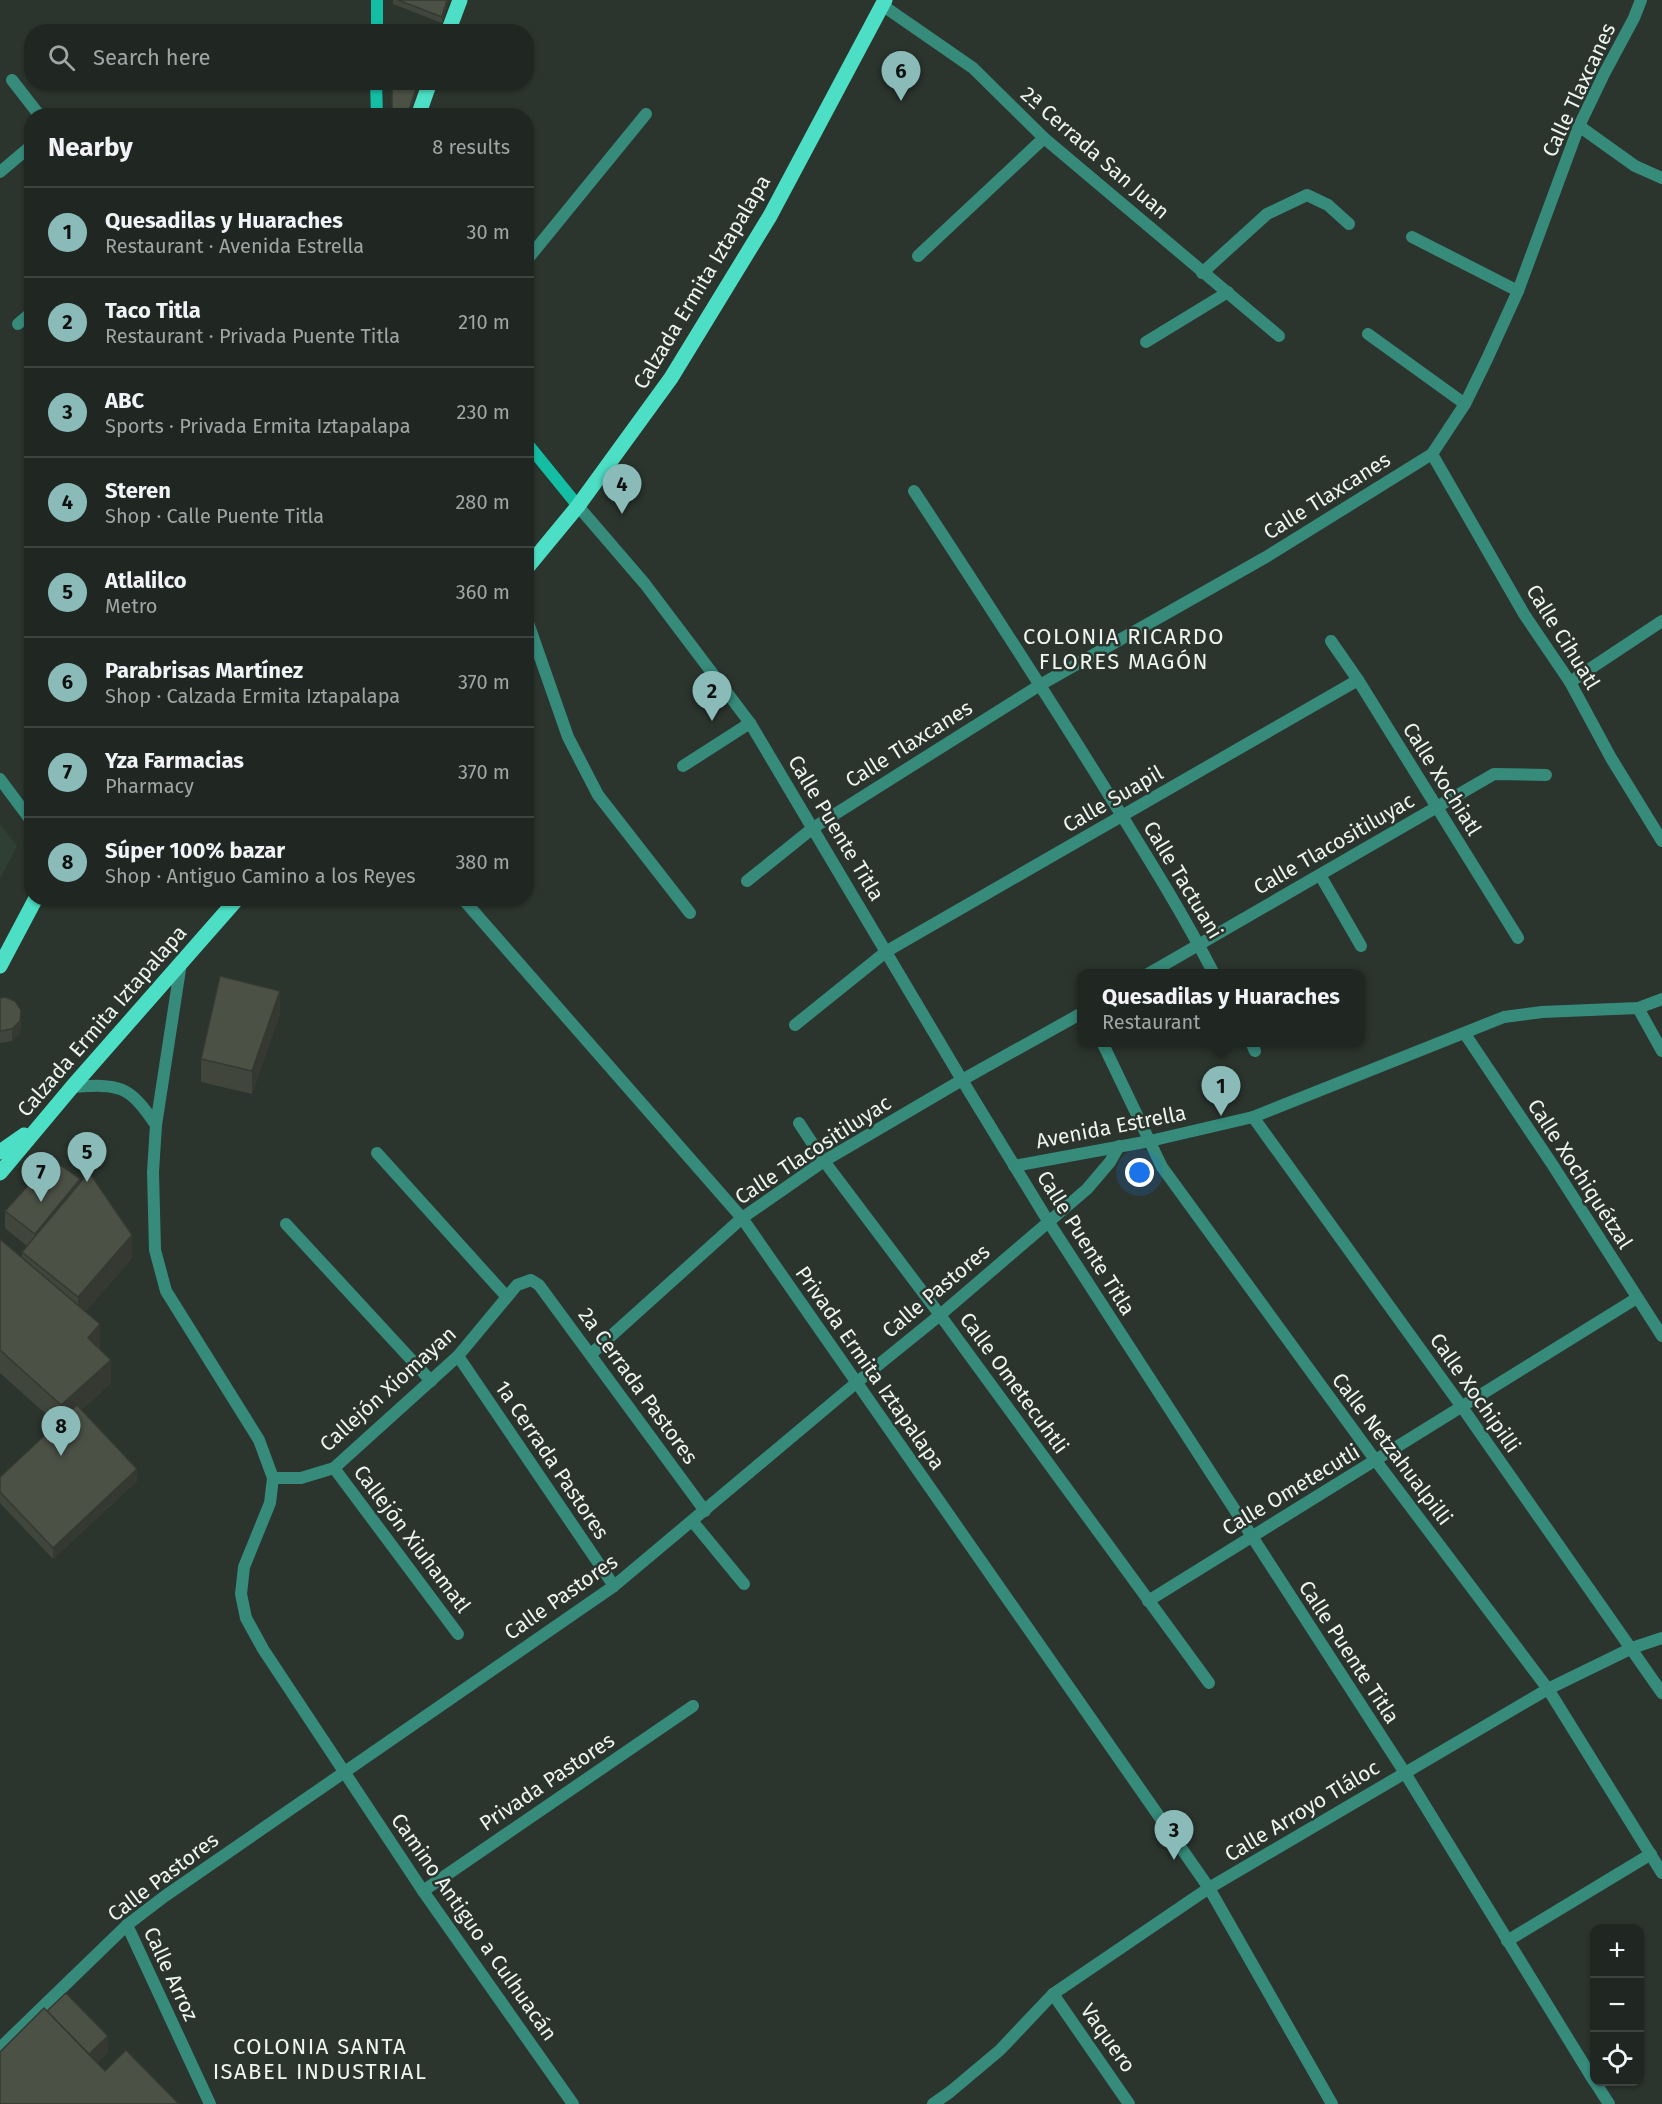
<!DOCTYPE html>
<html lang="en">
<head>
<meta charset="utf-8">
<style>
  :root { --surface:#202722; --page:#2d332f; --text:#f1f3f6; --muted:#a2a5a5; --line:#3d4440; --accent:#8bbbb9 }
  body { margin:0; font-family:"Fira Sans",sans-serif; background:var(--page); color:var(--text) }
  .controls { position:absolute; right:18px; bottom:18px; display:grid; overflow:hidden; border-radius:12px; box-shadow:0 2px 4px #0004 }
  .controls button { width:54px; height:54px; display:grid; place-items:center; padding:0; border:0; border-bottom:2px solid var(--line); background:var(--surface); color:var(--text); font:30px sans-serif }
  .you { position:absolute; left:1140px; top:1173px; width:21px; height:21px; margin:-15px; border:4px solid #fff; border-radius:50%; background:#1a73e8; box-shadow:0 0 0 9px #1a73e833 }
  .badge { display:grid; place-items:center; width:39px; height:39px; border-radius:50%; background:var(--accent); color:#111; font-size:20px; font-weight:700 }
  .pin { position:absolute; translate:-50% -50px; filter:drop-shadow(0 2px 3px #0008) }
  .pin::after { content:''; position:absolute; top:32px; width:21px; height:18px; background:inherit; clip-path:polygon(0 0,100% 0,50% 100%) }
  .popup { position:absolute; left:1077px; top:969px; width:288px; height:78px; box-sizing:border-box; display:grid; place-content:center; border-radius:12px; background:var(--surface); filter:drop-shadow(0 2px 4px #0005); font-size:20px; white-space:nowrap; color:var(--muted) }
  .popup b { font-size:22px; color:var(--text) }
  .popup::after { content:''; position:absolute; left:50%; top:100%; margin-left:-12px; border:12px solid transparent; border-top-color:var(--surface) }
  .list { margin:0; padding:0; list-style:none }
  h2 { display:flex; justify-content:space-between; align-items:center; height:78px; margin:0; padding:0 24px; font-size:26px }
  h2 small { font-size:20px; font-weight:400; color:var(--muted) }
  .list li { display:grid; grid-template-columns:39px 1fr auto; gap:18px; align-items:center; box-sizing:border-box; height:90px; padding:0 24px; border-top:2px solid var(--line) }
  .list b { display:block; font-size:22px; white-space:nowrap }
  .list p { margin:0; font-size:20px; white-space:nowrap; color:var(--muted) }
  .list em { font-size:20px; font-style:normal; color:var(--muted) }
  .icon { flex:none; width:33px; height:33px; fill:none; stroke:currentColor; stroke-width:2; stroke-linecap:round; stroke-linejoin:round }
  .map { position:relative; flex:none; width:1662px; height:2104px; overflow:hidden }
  .search { position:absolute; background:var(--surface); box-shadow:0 2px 4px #0004; left:24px; top:24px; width:510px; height:66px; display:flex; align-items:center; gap:15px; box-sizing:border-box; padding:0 21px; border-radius:24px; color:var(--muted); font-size:22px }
  .panel { position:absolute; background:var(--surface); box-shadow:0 2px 4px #0004; left:24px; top:108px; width:510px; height:798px; border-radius:24px }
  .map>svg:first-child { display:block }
</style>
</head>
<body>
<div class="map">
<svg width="1662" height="2104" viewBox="0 0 1662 2104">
  <rect width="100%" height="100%" fill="#2b342d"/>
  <path fill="#2f3f33" d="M 0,824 L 17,846 L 0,879 Z"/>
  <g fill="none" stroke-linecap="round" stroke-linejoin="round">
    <g stroke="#368b7b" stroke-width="12">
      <path d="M 882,5 L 973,68 L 1044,138 L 1279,336"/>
      <path d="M 12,80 L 40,116"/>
      <path d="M 1579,126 L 1635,166 L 1662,178"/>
      <path d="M 0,172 L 32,145"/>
      <path d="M 1412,237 L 1518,291"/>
      <path d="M 918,256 L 1044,138"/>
      <path d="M 526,261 L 646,114"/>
      <path d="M 1202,273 L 1267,214 L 1307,195 L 1328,205 L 1349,224"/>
      <path d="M 18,324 L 32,312"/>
      <path d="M 1368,334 L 1465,404"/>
      <path d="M 1146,342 L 1228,292"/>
      <path d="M 1432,454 L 1524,614 L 1570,682 L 1611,758 L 1662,841"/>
      <path d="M 914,491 C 977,587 1040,684 1101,782 C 1140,845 1180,908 1214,974"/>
      <path d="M 578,506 L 645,584 L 750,723 L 962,1080 L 1048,1221 L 1405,1773 L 1594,2081"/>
      <path d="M 526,617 L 568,737 L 598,795 L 690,913"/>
      <path d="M 1331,641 L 1358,680 L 1518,938"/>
      <path d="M 1570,682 L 1662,621"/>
      <path d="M 683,766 L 750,723"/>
      <path d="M 0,779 L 32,822"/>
      <path d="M 1320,875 L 1361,946"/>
      <path d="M 747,881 L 813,828 L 1040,685 L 1266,557 L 1432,454 L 1465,404 L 1487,359 L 1518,291 L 1579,126 L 1604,74 L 1634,18 L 1641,0"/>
      <path d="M 462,898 L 742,1218 L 1209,1888 L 1332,2104"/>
      <path d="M 181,963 L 156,1125 L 153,1172 L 155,1250 L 166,1291 L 259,1440 L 273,1478 L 270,1503 L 244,1567 L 241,1594 L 246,1618 L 263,1649 L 423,1891 L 573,2104"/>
      <path d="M 1148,974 L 1494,774 L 1546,775"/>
      <path d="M 1638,1008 L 1662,1051"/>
      <path d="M 795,1025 L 887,951 L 1358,680"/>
      <path d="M 1465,1034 L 1552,1164 L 1662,1336"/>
      <path d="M 1102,1042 L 1162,1167 L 1376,1461 L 1548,1689 L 1662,1873"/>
      <path d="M 1251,1042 L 1255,1051"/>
      <path d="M 72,1087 C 120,1084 128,1084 156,1125"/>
      <path d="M 1253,1117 L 1462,1407 L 1662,1693"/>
      <path d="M 799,1123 L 824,1161 L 940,1315 L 1209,1683"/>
      <path d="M 377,1153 L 506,1296"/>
      <path d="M 1014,1166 L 1150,1141 L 1253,1117 L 1504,1017 L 1542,1012 L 1638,1008 L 1662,999"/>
      <path d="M 286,1224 L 431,1381"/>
      <path d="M 591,1354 L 742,1218 L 824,1161 L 962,1080 L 1082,1013"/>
      <path d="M 458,1356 L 614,1586"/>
      <path d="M 334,1468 L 458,1634"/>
      <path d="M 273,1478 L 301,1478 L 334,1468 L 458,1356 L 517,1285 L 531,1280 L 539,1285 L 705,1511"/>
      <path d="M 693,1522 L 744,1584"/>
      <path d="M 1148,1601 L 1637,1298"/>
      <path d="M 423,1891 L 693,1706"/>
      <path d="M 127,1925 L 210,2104"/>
      <path d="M 1507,1941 L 1651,1854"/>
      <path d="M 1053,1994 L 1129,2104"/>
      <path d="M 0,2048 L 127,1925 L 165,1896 L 614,1586 L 856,1383 L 940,1315 L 1087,1189 L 1110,1162 L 1119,1146"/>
      <path d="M 1595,2082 L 1609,2104"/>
      <path d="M 933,2104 L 950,2092 L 1000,2050 L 1053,1994 L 1209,1888 L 1548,1689 L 1632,1648 L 1662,1638"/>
    </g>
    <g stroke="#14bea5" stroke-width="12">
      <path d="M 377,32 L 377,0"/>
      <path d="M 376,82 L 377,116"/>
      <path d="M 526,442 L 578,506"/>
    </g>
    <g stroke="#4ddfc5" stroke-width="15">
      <path d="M 448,32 L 460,0"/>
      <path d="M 418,116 L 430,82"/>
      <path d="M 526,569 L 578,506 L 671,378 L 770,216 L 885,0"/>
      <path d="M 0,966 L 36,898"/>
      <path d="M 0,1152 L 24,1135"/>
      <path d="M 0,1173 L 72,1087 L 238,898"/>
    </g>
  </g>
  <g fill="#41463c">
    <path d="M 393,0 L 449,0 L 442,23 L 393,4 Z"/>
    <path d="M 0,998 L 21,1022 L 20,1033 L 12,1041 L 0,1043 Z"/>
    <path d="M 280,1014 L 252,1094 L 201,1082 L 201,1059 Z"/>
    <path d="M 80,1183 L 132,1258 L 85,1312 L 100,1347 L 99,1348 L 111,1383 L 81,1410 L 137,1481 L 53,1559 L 0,1503 L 0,1477 L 57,1424 L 0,1373 L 0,1239 L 22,1258 L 22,1252 L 27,1246 L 5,1228 L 5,1211 Z"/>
  </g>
  <g fill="#353931">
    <path d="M 447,0 L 449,0 L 442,23 L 442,17 Z"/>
    <path d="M 418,82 L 420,82 L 409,116 L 407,116 Z"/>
    <path d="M 280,991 L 280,1014 L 252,1094 L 252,1071 Z"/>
    <path d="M 21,1010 L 20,1033 L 12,1041 L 12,1029 Z"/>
    <path d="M 80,1179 L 80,1196 L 35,1252 L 35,1234 Z"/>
    <path d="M 132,1235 L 132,1258 L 78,1320 L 78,1297 Z"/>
    <path d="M 100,1324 L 100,1347 L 88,1361 L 88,1338 Z"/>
    <path d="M 111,1360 L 111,1383 L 61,1428 L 61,1405 Z"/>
    <path d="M 137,1469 L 137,1481 L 53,1559 L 53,1548 Z"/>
    <path d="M 108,2036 L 108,2053 L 86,2075 L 86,2057 Z"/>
  </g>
  <g fill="#4c5146" stroke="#353931" stroke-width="1.5">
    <path d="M 398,0 L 447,0 L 442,17 Z"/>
    <path d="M 392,82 L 418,82 L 407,116 L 400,116 L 392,113 Z"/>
    <path d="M 220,976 L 280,991 L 252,1071 L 201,1059 Z"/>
    <path d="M 5,997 L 15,1001 L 21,1010 L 20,1021 L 12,1029 L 0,1031 L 0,998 Z"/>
    <path d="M 52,1159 L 80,1179 L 35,1234 L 5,1211 Z"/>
    <path d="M 89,1172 L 132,1235 L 78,1297 L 22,1252 Z"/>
    <path d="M 0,1239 L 100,1324 L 88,1338 L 111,1360 L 61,1405 L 0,1350 Z"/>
    <path d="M 77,1405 L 137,1469 L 53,1548 L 0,1492 L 0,1477 Z"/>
    <path d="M 66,1993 L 108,2036 L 89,2054 L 47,2011 Z"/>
    <path d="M 44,2008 L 105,2071 L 126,2050 L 179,2104 L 0,2104 L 0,2052 Z"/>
  </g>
  <g text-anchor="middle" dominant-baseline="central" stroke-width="5" stroke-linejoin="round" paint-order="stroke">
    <g font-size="21" fill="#eef4ef" stroke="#2b342d">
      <text transform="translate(1579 90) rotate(-65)">Calle Tlaxcanes</text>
      <text transform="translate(1095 153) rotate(41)">2ª Cerrada San Juan</text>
      <text transform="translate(702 282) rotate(-59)">Calzada Ermita Iztapalapa</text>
      <text transform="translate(1327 496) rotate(-32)">Calle Tlaxcanes</text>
      <text transform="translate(1563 637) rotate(58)">Calle Cihuatl</text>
      <text transform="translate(909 744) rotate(-32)">Calle Tlaxcanes</text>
      <text transform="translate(1442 779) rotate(58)">Calle Xochiatl</text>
      <text transform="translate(1113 799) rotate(-30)">Calle Suapil</text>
      <text transform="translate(836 828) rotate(59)">Calle Puente Titla</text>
      <text transform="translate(1334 844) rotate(-30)">Calle Tlacositiluyac</text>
      <text transform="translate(1183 880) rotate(59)">Calle Tactuani</text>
      <text transform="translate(102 1021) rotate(-49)">Calzada Ermita Iztapalapa</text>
      <text transform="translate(1111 1127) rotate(-11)">Avenida Estrella</text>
      <text transform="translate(813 1150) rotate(-33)">Calle Tlacositiluyac</text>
      <text transform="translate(1580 1174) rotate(57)">Calle Xochiquétzal</text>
      <text transform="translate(1086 1243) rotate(58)">Calle Puente Titla</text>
      <text transform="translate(936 1291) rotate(-40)">Calle Pastores</text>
      <text transform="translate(870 1368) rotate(55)">Privada Ermita Iztapalapa</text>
      <text transform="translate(1014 1383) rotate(54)">Calle Ometecuhtli</text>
      <text transform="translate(638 1386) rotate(54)">2a Cerrada Pastores</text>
      <text transform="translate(388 1389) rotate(-42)">Callejón Xiomayan</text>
      <text transform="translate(1475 1393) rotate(55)">Calle Xochipilli</text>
      <text transform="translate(1392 1449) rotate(53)">Calle Netzahualpilli</text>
      <text transform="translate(552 1460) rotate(56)">1a Cerrada Pastores</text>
      <text transform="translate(1291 1490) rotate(-31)">Calle Ometecutli</text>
      <text transform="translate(412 1539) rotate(53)">Callejón Xiuhamatl</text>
      <text transform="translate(561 1597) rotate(-35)">Calle Pastores</text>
      <text transform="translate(1349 1652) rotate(57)">Calle Puente Titla</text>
      <text transform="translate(547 1782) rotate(-34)">Privada Pastores</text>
      <text transform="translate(1302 1811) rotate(-31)">Calle Arroyo Tláloc</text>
      <text transform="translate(163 1877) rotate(-37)">Calle Pastores</text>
      <text transform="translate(474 1927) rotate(55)">Camino Antiguo a Culhuacán</text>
      <text transform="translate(171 1974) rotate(65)">Calle Arroz</text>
      <text transform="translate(1108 2038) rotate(55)">Vaquero</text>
    </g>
    <g font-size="22" letter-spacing="1.5" fill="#eef4ef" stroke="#2b342d">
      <text x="1124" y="636">COLONIA RICARDO<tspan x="1124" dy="25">FLORES MAGÓN</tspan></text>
      <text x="320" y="2046">COLONIA SANTA<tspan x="320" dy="25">ISABEL INDUSTRIAL</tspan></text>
    </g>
  </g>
</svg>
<div class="controls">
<button>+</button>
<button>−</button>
<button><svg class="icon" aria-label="locate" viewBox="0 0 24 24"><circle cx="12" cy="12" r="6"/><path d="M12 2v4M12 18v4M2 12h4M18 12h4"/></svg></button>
</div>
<div class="you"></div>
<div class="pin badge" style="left:1221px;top:1116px">1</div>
<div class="popup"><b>Quesadilas y Huaraches</b>Restaurant</div>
<div class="pin badge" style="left:712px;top:721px">2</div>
<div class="pin badge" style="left:1174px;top:1860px">3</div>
<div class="pin badge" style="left:622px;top:514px">4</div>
<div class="pin badge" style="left:87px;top:1182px">5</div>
<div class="pin badge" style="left:901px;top:101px">6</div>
<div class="pin badge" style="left:41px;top:1202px">7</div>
<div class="pin badge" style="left:61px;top:1456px">8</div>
<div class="search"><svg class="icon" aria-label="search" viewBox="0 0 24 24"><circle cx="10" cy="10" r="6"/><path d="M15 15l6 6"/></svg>Search here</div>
<section class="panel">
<h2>Nearby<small>8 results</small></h2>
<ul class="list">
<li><span class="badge">1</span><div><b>Quesadilas y Huaraches</b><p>Restaurant · Avenida Estrella</p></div><em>30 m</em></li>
<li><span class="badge">2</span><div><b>Taco Titla</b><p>Restaurant · Privada Puente Titla</p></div><em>210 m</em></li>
<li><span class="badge">3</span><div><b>ABC</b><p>Sports · Privada Ermita Iztapalapa</p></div><em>230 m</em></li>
<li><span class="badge">4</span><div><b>Steren</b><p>Shop · Calle Puente Titla</p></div><em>280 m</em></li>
<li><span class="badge">5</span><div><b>Atlalilco</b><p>Metro</p></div><em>360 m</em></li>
<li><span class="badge">6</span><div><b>Parabrisas Martínez</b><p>Shop · Calzada Ermita Iztapalapa</p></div><em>370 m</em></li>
<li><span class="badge">7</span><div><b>Yza Farmacias</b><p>Pharmacy</p></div><em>370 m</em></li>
<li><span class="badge">8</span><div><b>Súper 100% bazar</b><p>Shop · Antiguo Camino a los Reyes</p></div><em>380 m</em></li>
</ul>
</section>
</div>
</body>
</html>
